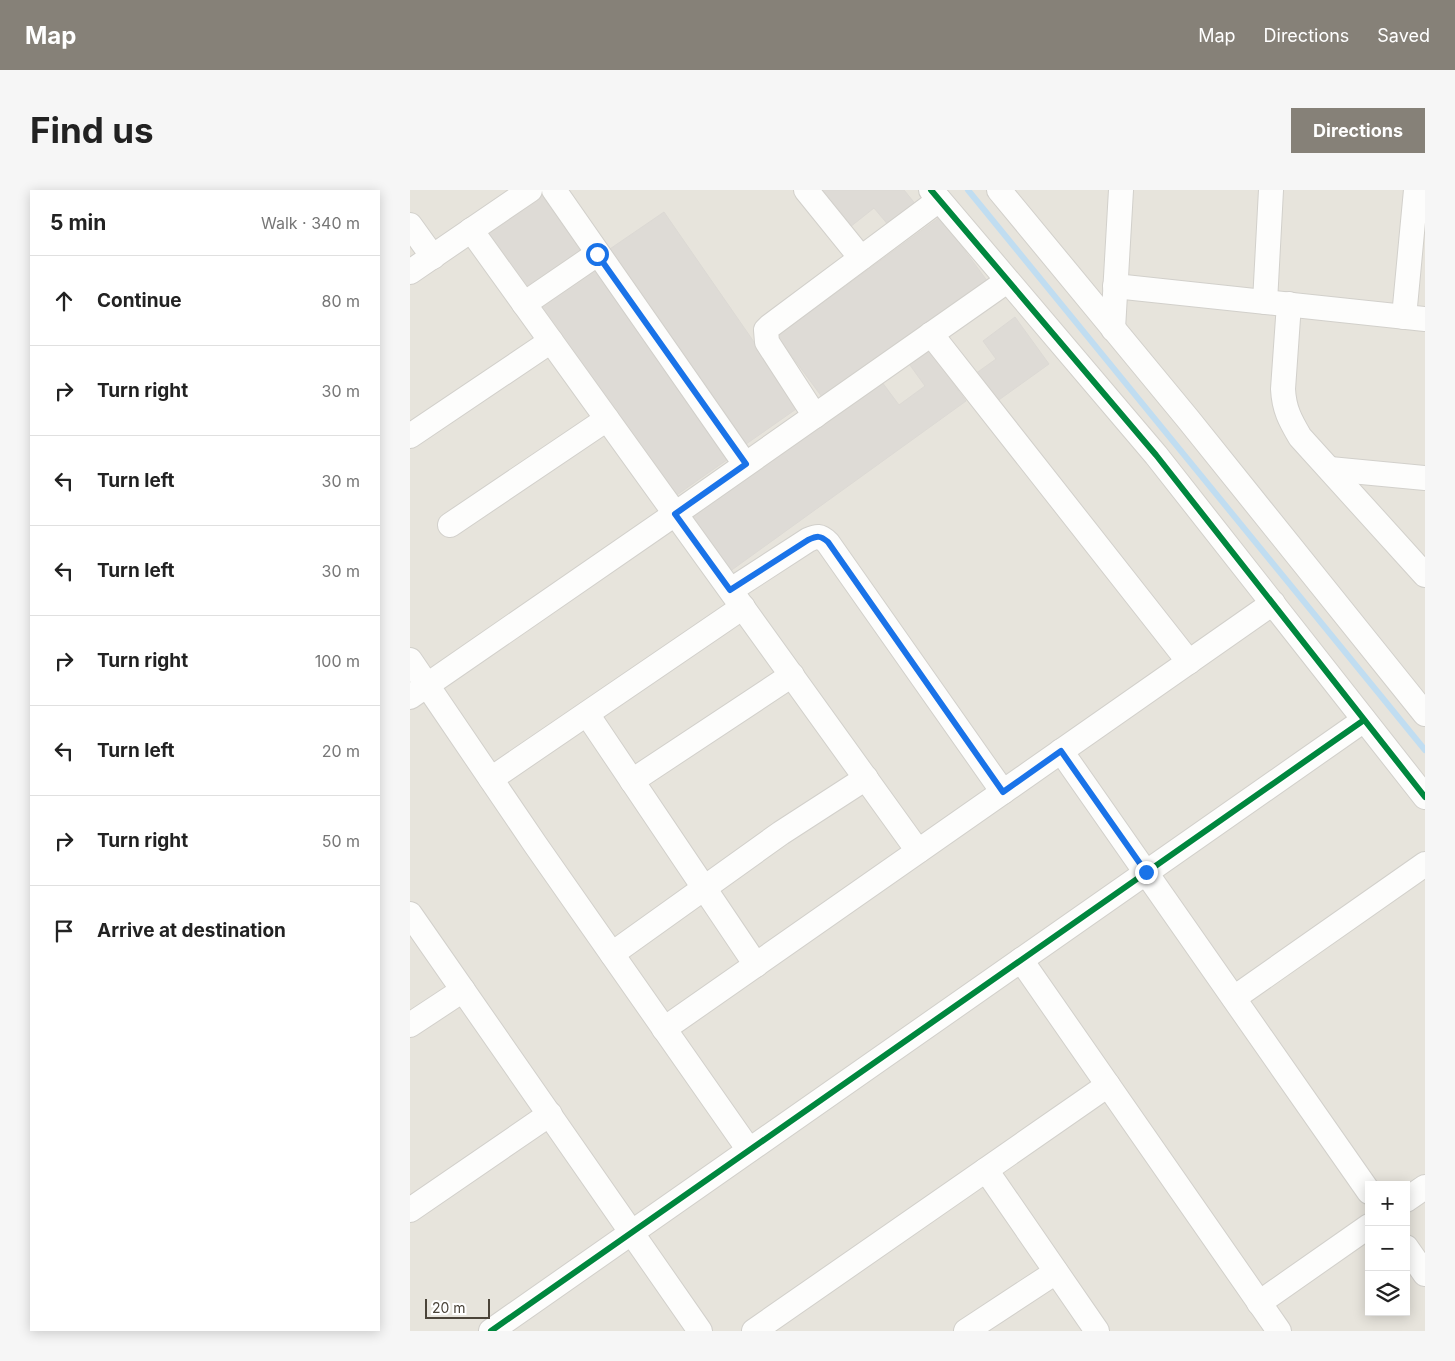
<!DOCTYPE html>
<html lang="en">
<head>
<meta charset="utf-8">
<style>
  :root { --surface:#fff; --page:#f6f6f6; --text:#222; --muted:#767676; --line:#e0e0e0; --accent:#868178 }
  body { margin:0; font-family:Inter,sans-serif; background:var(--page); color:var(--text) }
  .controls { position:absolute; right:15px; bottom:15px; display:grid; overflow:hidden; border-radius:0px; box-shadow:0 2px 12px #0003 }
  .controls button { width:45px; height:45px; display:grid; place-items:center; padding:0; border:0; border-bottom:1px solid var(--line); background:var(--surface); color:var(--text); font:25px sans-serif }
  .scale { position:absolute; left:15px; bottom:12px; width:65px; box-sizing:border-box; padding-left:5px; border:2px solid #4b4439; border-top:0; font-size:14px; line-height:18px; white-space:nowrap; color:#4b4439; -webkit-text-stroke:4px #fff; paint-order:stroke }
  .stop { position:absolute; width:15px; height:15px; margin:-11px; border:4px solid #1a73e8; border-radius:50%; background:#fff }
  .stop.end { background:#1a73e8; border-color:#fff; box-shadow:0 1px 5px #0008 }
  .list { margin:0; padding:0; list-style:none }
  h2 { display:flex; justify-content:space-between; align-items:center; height:65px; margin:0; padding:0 20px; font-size:21px }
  h2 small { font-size:16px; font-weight:400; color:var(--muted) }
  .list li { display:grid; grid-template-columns:32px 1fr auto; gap:15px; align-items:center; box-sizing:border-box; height:90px; padding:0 20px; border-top:1px solid var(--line) }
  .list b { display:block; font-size:19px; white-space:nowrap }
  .list em { font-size:16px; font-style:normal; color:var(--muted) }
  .icon { flex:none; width:28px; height:28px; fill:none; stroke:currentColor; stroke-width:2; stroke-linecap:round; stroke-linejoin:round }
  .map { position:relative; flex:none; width:1015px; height:1141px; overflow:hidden; border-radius:0px }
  header { display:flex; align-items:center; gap:30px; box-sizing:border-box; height:70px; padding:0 25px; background:var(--accent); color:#fff }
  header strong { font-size:24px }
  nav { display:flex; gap:28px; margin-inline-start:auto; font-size:18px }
  .intro { display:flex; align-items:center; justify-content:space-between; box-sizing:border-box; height:120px; padding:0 30px }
  h1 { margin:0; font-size:35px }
  .button { padding:12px 22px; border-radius:0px; background:var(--accent); color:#fff; font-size:18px; font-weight:700 }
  main { display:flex; gap:30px; padding:0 30px }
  aside { flex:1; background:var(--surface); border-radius:0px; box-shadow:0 2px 12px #0003 }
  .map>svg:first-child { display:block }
</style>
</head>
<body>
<header>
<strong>Map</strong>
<nav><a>Map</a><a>Directions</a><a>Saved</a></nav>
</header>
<div class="intro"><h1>Find us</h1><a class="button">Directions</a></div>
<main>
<aside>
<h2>5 min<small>Walk · 340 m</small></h2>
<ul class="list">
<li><svg class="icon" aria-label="ahead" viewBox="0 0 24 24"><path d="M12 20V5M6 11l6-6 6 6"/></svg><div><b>Continue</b></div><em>80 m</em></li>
<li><svg class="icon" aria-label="right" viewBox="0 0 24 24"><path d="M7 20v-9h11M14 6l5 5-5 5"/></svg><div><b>Turn right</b></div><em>30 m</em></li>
<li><svg class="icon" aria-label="left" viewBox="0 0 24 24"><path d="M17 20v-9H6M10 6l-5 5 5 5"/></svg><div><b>Turn left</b></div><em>30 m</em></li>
<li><svg class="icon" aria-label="left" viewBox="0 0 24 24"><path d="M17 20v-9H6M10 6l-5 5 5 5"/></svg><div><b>Turn left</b></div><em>30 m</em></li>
<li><svg class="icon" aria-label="right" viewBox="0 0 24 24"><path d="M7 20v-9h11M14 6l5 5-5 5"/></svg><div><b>Turn right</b></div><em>100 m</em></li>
<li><svg class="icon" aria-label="left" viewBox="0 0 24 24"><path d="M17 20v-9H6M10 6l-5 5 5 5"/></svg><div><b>Turn left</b></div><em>20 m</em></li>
<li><svg class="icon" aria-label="right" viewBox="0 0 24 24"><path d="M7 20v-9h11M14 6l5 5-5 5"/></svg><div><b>Turn right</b></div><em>50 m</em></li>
<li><svg class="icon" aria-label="arrive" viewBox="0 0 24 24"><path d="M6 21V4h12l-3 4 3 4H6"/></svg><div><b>Arrive at destination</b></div></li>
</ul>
</aside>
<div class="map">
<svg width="1015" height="1141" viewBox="0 0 1015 1141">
  <rect width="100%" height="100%" fill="#f4f2ee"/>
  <path fill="#e7e4dc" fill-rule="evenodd" d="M 0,0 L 1015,0 L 1015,1141 L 0,1141 ZM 959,995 L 996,995 L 996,1122 L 959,1122 Z"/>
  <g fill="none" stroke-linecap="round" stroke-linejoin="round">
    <path stroke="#c0ddf1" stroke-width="6" d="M 558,0 L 1015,560"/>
  </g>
  <g fill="#dedbd6" stroke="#dcd9d4">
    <path d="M 135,0 L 179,60 L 115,106 L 71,46 Z"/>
    <path d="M 403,0 L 494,0 L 507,16 L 480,37 L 464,18 L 435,41 Z"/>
    <path d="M 254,22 L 389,217 L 329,259 L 194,63 Z"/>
    <path d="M 530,27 L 578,92 L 415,211 L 367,146 Z"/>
    <path d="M 185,72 L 321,267 L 261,309 L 125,114 Z"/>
    <path d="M 605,127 L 639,174 L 586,212 L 565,184 L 586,169 L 573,151 Z"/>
    <path d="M 517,157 L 556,211 L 312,387 L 271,330 L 469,188 L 489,215 L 515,196 L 497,171 Z"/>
  </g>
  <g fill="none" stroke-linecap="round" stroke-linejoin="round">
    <g stroke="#d2d0cb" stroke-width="26">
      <g id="minor">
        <path d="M 144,0 L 335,274"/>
        <path d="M 396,0 L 451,68"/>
        <path d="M 521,0 L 746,265 L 1015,607"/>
        <path d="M 589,0 L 778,229 L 1015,524"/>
        <path d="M 0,35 L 23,67"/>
        <path d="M 61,40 L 508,661"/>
        <path d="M 0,82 L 120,0"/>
        <path d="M 705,96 L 1015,129"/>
        <path d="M 855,112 L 861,0"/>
        <path d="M 114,114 L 187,64"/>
        <path d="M 879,114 L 873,199 C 874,219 880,230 890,247 L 1015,385"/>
        <path d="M 994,127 L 1006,0"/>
        <path d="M 703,139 L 711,0"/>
        <path d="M 521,144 L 779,472"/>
        <path d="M 405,226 L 357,152 L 356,140 L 360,136 L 529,10"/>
        <path d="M 0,246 L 141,151"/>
        <path d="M 920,279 L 1015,288"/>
        <path d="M 40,335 L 197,229"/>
        <path d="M 321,400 L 398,350 C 407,346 410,345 418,353 L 593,602"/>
        <path d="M 0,470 L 125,654 L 339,960"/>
        <path d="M 0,507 L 265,324 L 597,91"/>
        <path d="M 177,524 L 346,775"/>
        <path d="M 651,561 L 959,1002"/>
        <path d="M 81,589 L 333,417"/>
        <path d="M 222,591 L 382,485"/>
        <path d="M 0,724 L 290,1141"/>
        <path d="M 202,764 L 371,643 L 456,588"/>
        <path d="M 611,770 L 869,1141"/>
        <path d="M 824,808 L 1015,674"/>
        <path d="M 0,835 L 53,800"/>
        <path d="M 254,839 L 863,413"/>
        <path d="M 576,980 L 687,1141"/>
        <path d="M 996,1010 L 1015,997"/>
        <path d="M 0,1020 L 140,924"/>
        <path d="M 996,1057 L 1015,1084"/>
        <path d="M 849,1113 L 959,1036"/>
        <path d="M 81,1141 L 954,530"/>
        <path d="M 344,1141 L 698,895"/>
        <path d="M 556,1141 L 646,1082"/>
      </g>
    </g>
    <use href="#minor" stroke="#fdfdfc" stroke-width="24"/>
    <g stroke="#fff" stroke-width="9">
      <g id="cycleway">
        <path d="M 521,0 L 746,265 L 1015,607"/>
        <path d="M 81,1141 L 954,530"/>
      </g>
    </g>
    <use href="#cycleway" stroke="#00873e" stroke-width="6"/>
  </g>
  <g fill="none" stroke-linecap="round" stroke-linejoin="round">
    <path stroke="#1a73e8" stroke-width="6" d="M 187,64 L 336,274 L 265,324 L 320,400 L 398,350 C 407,346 410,345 418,352 L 593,602 L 651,561 L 736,682"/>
  </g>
</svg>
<div class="controls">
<button>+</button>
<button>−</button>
<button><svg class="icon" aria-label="layers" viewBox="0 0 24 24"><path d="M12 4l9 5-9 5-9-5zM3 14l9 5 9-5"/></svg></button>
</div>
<div class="scale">20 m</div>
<div class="stop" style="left:187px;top:64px"></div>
<div class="stop end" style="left:736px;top:682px"></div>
</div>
</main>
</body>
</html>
